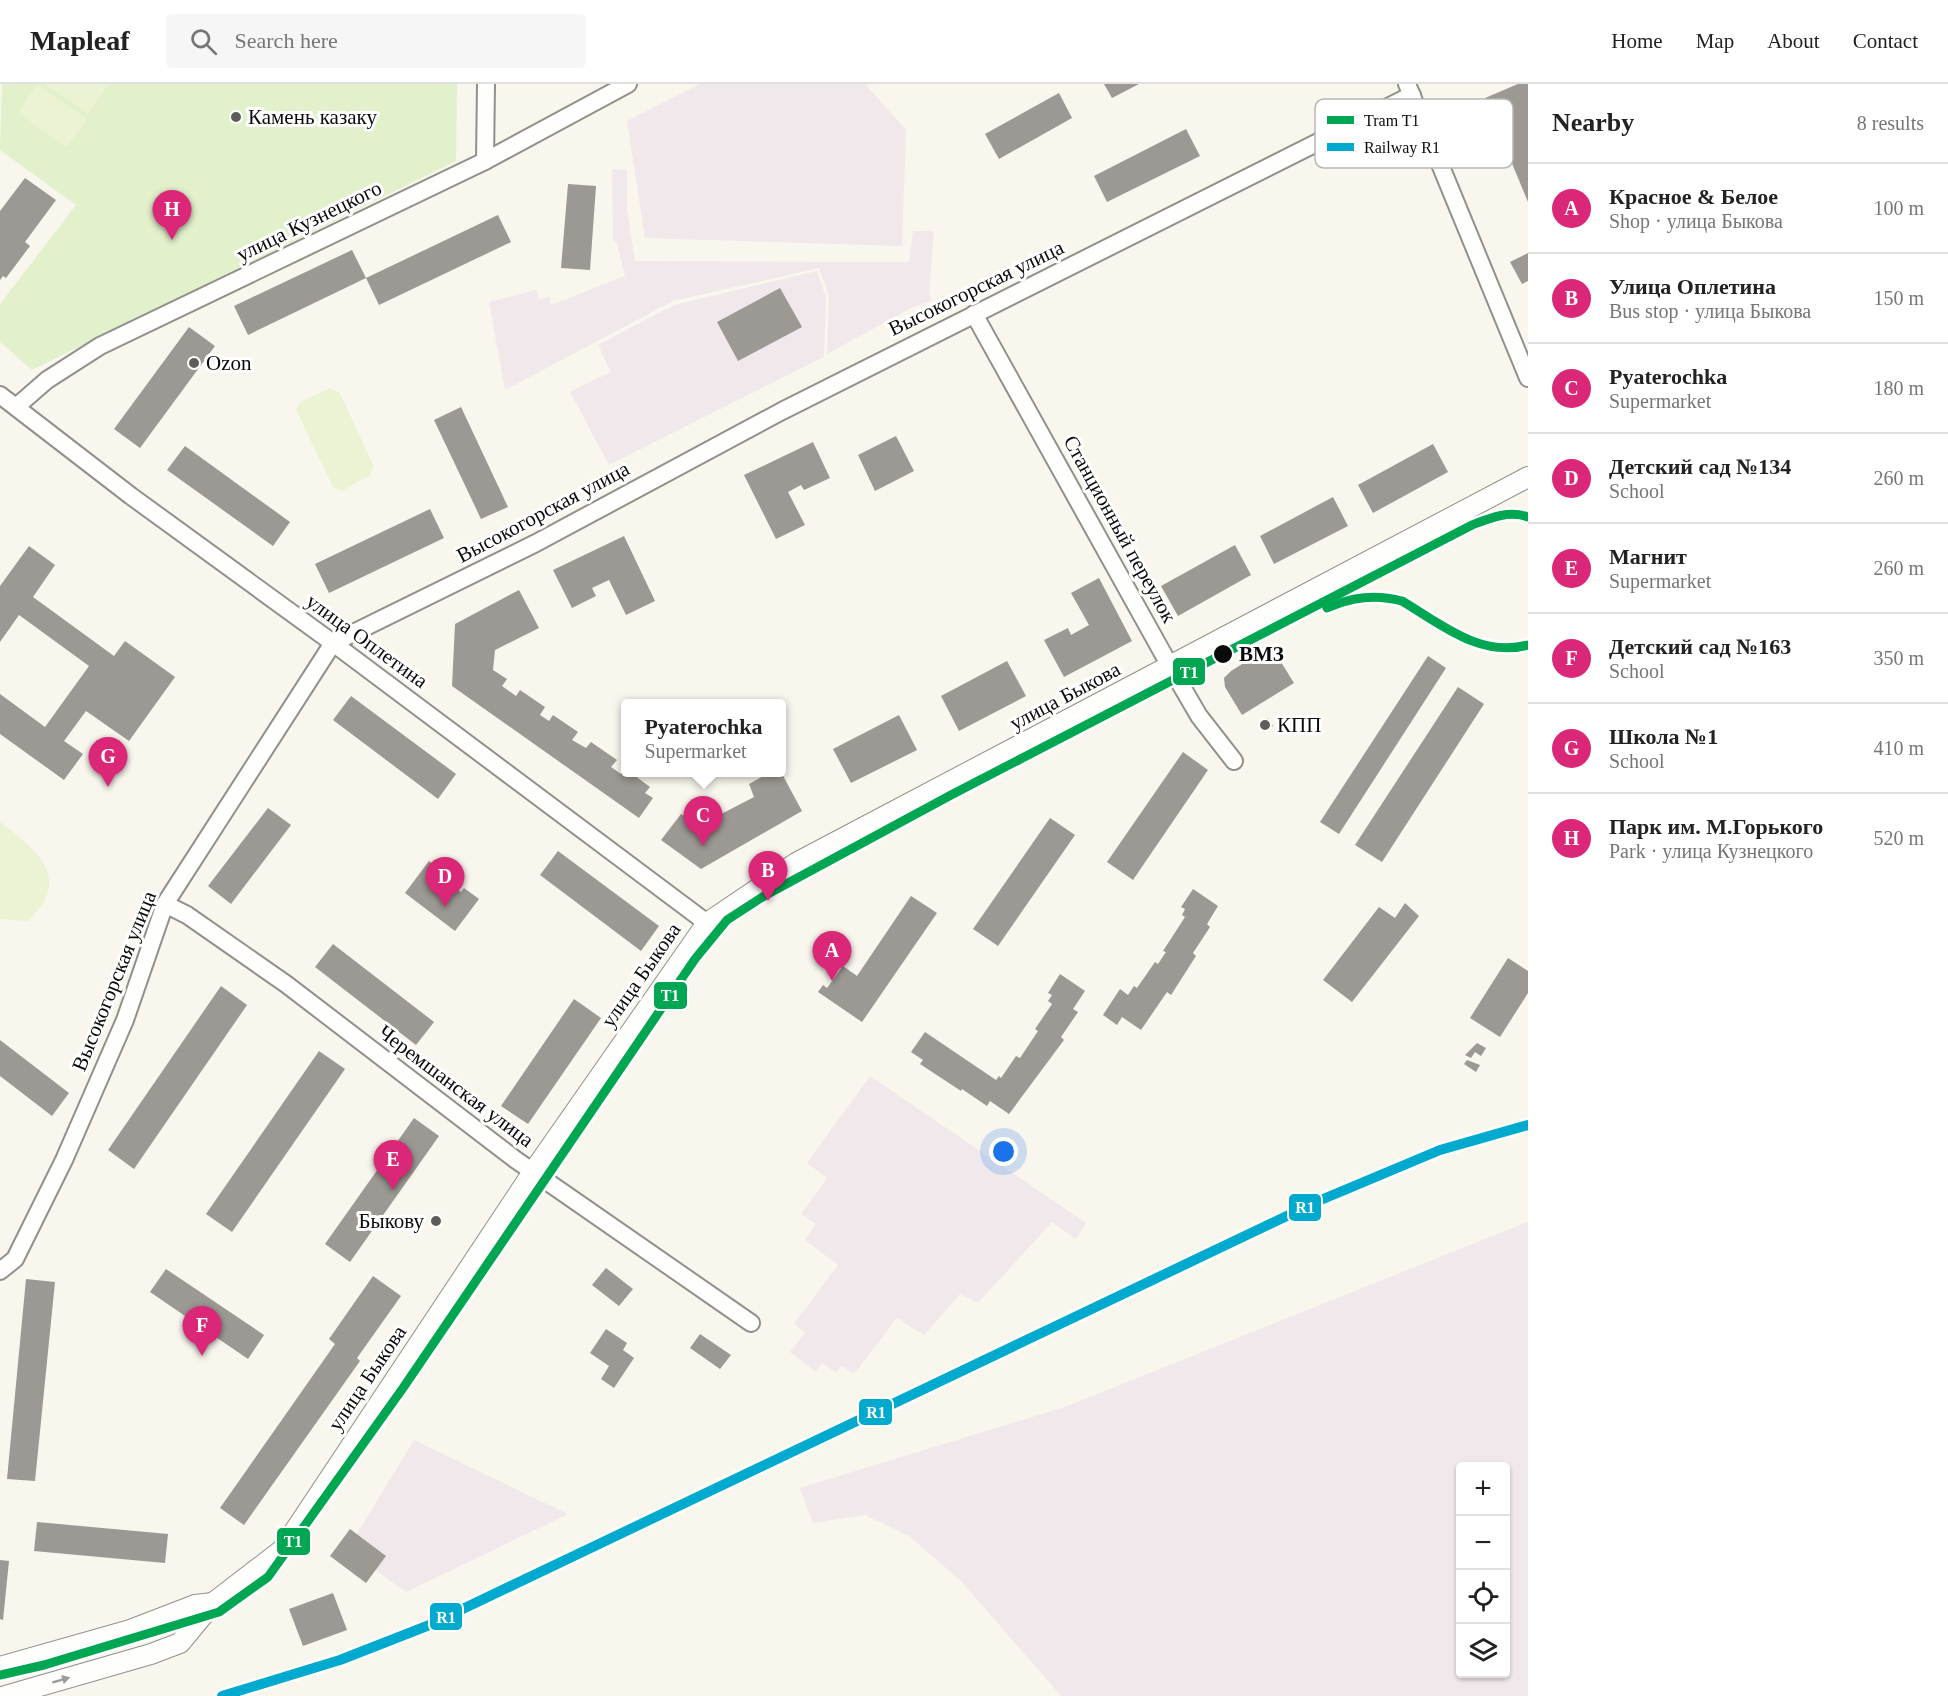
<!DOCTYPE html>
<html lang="en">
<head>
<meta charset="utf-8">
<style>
  :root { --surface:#fff; --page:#f6f6f6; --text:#222; --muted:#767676; --line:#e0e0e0; --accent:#db2777 }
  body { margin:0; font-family:"Times New Roman",serif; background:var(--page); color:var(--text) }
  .controls { position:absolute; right:18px; bottom:18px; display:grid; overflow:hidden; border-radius:6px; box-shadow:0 2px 4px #0004 }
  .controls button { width:54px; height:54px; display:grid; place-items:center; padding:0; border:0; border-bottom:2px solid var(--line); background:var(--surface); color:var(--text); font:30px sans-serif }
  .you { position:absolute; left:1004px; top:1068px; width:21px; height:21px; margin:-15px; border:4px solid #fff; border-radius:50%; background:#1a73e8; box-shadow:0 0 0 9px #1a73e833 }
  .badge { display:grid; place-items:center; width:39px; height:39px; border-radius:50%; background:var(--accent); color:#fff; font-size:20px; font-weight:700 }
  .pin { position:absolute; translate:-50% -50px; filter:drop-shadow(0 2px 3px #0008) }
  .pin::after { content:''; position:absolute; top:32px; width:21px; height:18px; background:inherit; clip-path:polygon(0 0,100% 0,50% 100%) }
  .popup { position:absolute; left:621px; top:615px; width:165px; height:78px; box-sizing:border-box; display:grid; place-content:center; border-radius:6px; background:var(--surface); filter:drop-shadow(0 2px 4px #0005); font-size:20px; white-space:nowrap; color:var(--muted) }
  .popup b { font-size:22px; color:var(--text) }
  .popup::after { content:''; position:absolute; left:50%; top:100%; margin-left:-12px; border:12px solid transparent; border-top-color:var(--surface) }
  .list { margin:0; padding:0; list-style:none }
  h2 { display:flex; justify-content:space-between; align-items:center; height:78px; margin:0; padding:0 24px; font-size:26px }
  h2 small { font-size:20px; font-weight:400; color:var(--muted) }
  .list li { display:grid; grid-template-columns:39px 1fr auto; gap:18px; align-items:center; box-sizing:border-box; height:90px; padding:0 24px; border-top:2px solid var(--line) }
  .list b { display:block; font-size:22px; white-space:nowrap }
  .list p { margin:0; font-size:20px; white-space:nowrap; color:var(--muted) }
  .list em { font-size:20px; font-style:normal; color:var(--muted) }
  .icon { flex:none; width:33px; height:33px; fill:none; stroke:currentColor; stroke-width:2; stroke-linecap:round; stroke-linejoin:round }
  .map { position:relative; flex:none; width:1528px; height:1612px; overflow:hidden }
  header { display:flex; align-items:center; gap:36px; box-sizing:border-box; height:84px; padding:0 30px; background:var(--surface); border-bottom:2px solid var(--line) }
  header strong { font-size:28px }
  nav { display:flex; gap:33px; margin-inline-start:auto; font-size:21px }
  .search { width:420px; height:54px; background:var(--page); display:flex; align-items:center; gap:15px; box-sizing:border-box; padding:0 21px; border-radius:6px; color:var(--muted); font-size:22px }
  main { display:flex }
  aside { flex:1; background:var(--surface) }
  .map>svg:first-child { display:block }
</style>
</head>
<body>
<header>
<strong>Mapleaf</strong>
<div class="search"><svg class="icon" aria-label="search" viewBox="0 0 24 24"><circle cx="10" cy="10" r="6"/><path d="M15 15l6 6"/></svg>Search here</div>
<nav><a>Home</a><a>Map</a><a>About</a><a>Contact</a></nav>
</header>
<main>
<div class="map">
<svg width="1528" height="1612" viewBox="0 0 1528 1612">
  <rect width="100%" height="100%" fill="#f9f6ed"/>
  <g fill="#f0e8eb" fill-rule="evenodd">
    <path d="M 700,0 L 865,0 L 906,46 L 902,162 L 645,154 L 627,37 Z"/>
    <path d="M 612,85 L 627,86 L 627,125 L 635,177 L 909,178 L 913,147 L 934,147 L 929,209 L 932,217 L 913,223 L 827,270 L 829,212 L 819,184 L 673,217 L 505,306 L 489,218 L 536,206 L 539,215 L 549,213 L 551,221 L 625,192 L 617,159 L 613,156 Z"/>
    <path d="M 817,187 L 826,213 L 824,273 L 609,381 L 570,308 L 611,288 L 598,261 L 674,221 Z"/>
    <path d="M 870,992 L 1086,1139 L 1076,1155 L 1052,1138 L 978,1219 L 960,1210 L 924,1251 L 897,1234 L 854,1290 L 841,1282 L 836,1289 L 822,1279 L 816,1288 L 790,1268 L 805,1249 L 794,1240 L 838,1181 L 805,1156 L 816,1140 L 801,1130 L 827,1094 L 807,1079 Z"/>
    <path d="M 1528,1138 L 1528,1612 L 1061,1612 L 960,1496 L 909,1452 L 865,1431 L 813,1439 L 800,1404 L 1065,1323 ZM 1460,1382 L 1506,1382 L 1506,1590 L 1460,1590 Z"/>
    <path d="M 414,1356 L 568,1430 L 406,1508 L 347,1466 Z"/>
  </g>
  <path fill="#e2f0cb" d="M 2,0 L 457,0 L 456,77 L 32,286 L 0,258 L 0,220 L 76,121 L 0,66 Z"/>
  <g fill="#ecf3d5">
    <path d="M 37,0 L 87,35 L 67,63 L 18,29 Z"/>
    <path d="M 45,0 L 109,0 L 88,30 Z"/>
    <path d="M 330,304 L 340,309 L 374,383 L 369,392 L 342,407 L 333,403 L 296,326 L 300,318 Z"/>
    <path d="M 0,738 C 22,755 61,781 46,814 C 42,822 34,830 28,837 L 0,835 Z"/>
  </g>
  <g fill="#9c9893">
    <path d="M 1104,0 L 1139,0 L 1112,14 Z"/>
    <path d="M 1518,0 L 1528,0 L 1528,118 L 1485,14 Z"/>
    <path d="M 1059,9 L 1072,34 L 999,75 L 985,50 Z"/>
    <path d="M 1186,45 L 1200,72 L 1107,118 L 1094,92 Z"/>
    <path d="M 25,94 L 56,116 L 25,158 L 30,162 L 6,194 L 3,192 L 0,196 L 0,127 Z"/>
    <path d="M 568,100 L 596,102 L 590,186 L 561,184 Z"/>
    <path d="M 498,131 L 511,158 L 379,221 L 366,194 Z"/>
    <path d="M 352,166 L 366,194 L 248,251 L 234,222 Z"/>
    <path d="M 1528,169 L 1528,197 L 1522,200 L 1510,178 Z"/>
    <path d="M 780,204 L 802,243 L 738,277 L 717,238 Z"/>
    <path d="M 189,243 L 215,262 L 140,364 L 114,345 Z"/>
    <path d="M 461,323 L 508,423 L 481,435 L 434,336 Z"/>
    <path d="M 896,352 L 914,387 L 875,407 L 858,371 Z"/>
    <path d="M 813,358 L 830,394 L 804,406 L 801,401 L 788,408 L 805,441 L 776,455 L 744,391 Z"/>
    <path d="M 1433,360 L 1448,388 L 1373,429 L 1358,401 Z"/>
    <path d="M 185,362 L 290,438 L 273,462 L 167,386 Z"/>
    <path d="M 1333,413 L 1348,442 L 1274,480 L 1260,452 Z"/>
    <path d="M 430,425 L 444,454 L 329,509 L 315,480 Z"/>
    <path d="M 624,452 L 655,517 L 626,531 L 609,496 L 592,504 L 596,512 L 572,524 L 553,486 Z"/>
    <path d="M 1235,461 L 1251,491 L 1178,532 L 1161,502 Z"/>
    <path d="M 29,462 L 55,481 L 33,513 L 114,572 L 125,557 L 175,593 L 129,657 L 86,627 L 64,657 L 83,670 L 64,696 L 0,650 L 0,610 L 45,643 L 89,582 L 19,531 L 0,558 L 0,502 Z"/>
    <path d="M 1099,494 L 1132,557 L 1064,593 L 1044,556 L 1068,544 L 1071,551 L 1089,541 L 1071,509 Z"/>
    <path d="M 519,506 L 539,544 L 495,566 L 493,586 L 507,595 L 502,602 L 516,612 L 520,606 L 545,623 L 540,631 L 549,637 L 553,631 L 578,648 L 572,656 L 586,664 L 591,658 L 617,676 L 611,683 L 621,690 L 625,684 L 625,688 L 630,688 L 650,703 L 645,709 L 653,714 L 639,734 L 452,602 L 455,540 Z"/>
    <path d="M 1271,562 L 1294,599 L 1242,631 L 1225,603 L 1224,594 L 1231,587 Z"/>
    <path d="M 1428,572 L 1446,584 L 1339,750 L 1320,738 Z"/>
    <path d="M 1007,577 L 1026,612 L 959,647 L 941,612 Z"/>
    <path d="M 1458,603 L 1484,620 L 1382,778 L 1355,761 Z"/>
    <path d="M 351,612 L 456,690 L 438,715 L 333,636 Z"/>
    <path d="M 899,631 L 917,666 L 851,699 L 833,665 Z"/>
    <path d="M 1268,634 L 1273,642 L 1263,648 L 1258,640 Z"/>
    <path d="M 1183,668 L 1208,686 L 1133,796 L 1107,778 Z"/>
    <path d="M 771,688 L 781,688 L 802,727 L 701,785 L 661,756 L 681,730 L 700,741 L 754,713 L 749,700 Z"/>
    <path d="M 268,724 L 291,741 L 231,820 L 208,802 Z"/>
    <path d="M 1050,734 L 1075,751 L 998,862 L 973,845 Z"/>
    <path d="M 558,767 L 659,842 L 641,867 L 540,791 Z"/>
    <path d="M 429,777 L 444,789 L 441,793 L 461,808 L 464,804 L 479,815 L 455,847 L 405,809 Z"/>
    <path d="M 1193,805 L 1218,822 L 1207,840 L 1210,843 L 1193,869 L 1196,872 L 1171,911 L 1167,908 L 1141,946 L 1122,933 L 1117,941 L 1103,931 L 1120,905 L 1128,911 L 1134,902 L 1137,904 L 1155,878 L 1158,880 L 1166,868 L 1163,867 L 1185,833 L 1182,831 L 1185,825 L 1181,823 Z"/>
    <path d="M 911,812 L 937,829 L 862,938 L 818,908 L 823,901 L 827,904 L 843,882 L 857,892 Z"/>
    <path d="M 1405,819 L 1419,832 L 1352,918 L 1323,896 L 1379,823 L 1395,834 Z"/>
    <path d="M 333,860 L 434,938 L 416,961 L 315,883 Z"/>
    <path d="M 1508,874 L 1528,887 L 1528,909 L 1500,953 L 1470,934 Z"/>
    <path d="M 1060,890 L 1085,907 L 1073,925 L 1078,928 L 1061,953 L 1064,956 L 1009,1030 L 990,1017 L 987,1022 L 962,1005 L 961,1007 L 920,980 L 923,976 L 911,968 L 925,948 L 996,996 L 999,992 L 1001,994 L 1016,972 L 1020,974 L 1038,947 L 1035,945 L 1052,920 L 1048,917 L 1052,911 L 1048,909 Z"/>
    <path d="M 221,902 L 247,921 L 134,1085 L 108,1066 Z"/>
    <path d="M 574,915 L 601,934 L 528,1040 L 501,1022 Z"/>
    <path d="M 0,956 L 69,1009 L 52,1032 L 0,992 Z"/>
    <path d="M 1477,959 L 1486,964 L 1481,972 L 1475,968 L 1471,974 L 1465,971 Z"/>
    <path d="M 319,967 L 345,985 L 232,1148 L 206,1130 Z"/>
    <path d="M 1467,976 L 1480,981 L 1476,988 L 1464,980 Z"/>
    <path d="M 414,1034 L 439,1052 L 350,1178 L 325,1160 Z"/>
    <path d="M 606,1184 L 633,1205 L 619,1222 L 592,1201 Z"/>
    <path d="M 166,1185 L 264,1251 L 248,1275 L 150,1208 Z"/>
    <path d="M 373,1192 L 401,1212 L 357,1274 L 360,1277 L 244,1441 L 220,1424 L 335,1260 L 329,1255 Z"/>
    <path d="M 26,1195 L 55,1198 L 35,1397 L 7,1395 Z"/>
    <path d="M 606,1245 L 627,1259 L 623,1266 L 634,1274 L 614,1304 L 601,1295 L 609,1282 L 590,1269 Z"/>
    <path d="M 700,1250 L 731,1271 L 720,1285 L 690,1264 Z"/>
    <path d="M 37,1438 L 168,1450 L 165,1479 L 34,1467 Z"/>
    <path d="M 350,1445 L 386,1472 L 366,1499 L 330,1472 Z"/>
    <path d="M 0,1476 L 9,1477 L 3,1536 L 0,1535 Z"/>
    <path d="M 333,1509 L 347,1546 L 303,1562 L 289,1525 Z"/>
  </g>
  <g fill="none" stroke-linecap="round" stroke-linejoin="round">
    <g stroke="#92908c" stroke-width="20">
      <g id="minor">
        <path d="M 1407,0 L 1528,294"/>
        <path d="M 485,77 L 486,0"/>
        <path d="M 974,230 L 1171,584 L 1199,632 L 1234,677"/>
        <path d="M 0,311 L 131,412 L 333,559 L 707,839"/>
        <path d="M 16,323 L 47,296 L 100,262 L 485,77 L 628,0"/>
        <path d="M 165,820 L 187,831 L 286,900 L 516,1076 L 751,1239"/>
        <path d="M 0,1187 L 15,1175 L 64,1076 L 125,936 L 165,820 L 333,559 L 536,459 L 782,327 L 1412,11"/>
      </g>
    </g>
    <g stroke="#92908c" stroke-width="22">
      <g id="tertiary">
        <path d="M 0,1583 L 130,1546 L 195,1521 L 213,1519"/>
        <path d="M 5,1612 L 151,1570 L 180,1559 L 213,1519 L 282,1466 L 533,1088 L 707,839 L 796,779 L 1528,393"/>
      </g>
    </g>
    <use href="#minor" stroke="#fefefc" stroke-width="16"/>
    <use href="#tertiary" stroke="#fefefc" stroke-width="20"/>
    <g stroke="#fff" stroke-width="15">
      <path id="rail-1" d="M 222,1612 L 340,1576 L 427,1542 L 1316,1118 L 1440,1066 L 1528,1041"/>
    </g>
    <use href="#rail-1" stroke="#00a9ce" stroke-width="10"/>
    <g stroke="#fff" stroke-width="14">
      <g id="tram-1">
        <path d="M 1327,524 C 1352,513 1375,510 1402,517 C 1441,540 1480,574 1528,561"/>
        <path d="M 0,1591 L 44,1581 L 219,1528 L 268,1493 L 403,1304 L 695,875 L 727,836 L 764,812 L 951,711 L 1472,441 C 1490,434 1509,426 1528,433"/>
      </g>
    </g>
    <use href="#tram-1" stroke="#00a651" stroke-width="9"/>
  </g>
  <defs><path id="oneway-solid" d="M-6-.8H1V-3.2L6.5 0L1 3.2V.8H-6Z" transform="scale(1.5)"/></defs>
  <use fill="#9c9c9b" href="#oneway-solid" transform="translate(61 1596) rotate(-16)"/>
  <g fill="#5e5d59" stroke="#fff" stroke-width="2">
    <circle cx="236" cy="33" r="6"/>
    <circle cx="194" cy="279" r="6"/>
    <circle cx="1265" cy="641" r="6"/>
    <circle cx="436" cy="1137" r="6"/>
  </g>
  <circle fill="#0a0a0a" stroke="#fff" stroke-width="2" cx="1223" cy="570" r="10"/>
  <g text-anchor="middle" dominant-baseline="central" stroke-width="6" stroke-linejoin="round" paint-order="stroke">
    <g font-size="21" fill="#0a0a0a" stroke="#fff" text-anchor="start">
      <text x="248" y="33">Камень казаку</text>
      <text x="206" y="279">Ozon</text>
      <text x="1277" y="641">КПП</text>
      <text x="424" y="1137" text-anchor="end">Быкову</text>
    </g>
    <g font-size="21" fill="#0a0a0a" stroke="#fff">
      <text transform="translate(309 137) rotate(-26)">улица Кузнецкого</text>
      <text transform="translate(976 204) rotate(-26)">Высокогорская улица</text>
      <text transform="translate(543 428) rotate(-28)">Высокогорская улица</text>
      <text transform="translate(1120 445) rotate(61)">Станционный переулок</text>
      <text transform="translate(367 557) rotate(36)">улица Оплетина</text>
      <text transform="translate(1065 612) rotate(-28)">улица Быкова</text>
      <text transform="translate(641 891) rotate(-55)">улица Быкова</text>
      <text transform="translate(114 897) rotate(-68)">Высокогорская улица</text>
      <text transform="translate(456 1002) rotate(37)">Черемшанская улица</text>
      <text transform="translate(367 1294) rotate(-56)">улица Быкова</text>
    </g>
    <g font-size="21" font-weight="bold" fill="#0a0a0a" stroke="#fff" text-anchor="start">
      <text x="1239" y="570">ВМЗ</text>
    </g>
  </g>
  <rect x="1315" y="15" width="198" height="69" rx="9" fill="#fff" stroke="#b6b6b6" stroke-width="1.5"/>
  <rect x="1327" y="32" width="27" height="8" fill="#00a651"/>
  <rect x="1327" y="59" width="27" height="8" fill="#00a9ce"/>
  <g font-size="16" fill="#0a0a0a">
    <text x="1364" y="42">Tram T1</text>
    <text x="1364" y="69">Railway R1</text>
  </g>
  <g stroke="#fff" stroke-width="2">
    <rect x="1172" y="573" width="34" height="29" rx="6" fill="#00a651"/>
    <rect x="653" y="897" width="35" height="29" rx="6" fill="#00a651"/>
    <rect x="1288" y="1109" width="34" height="29" rx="6" fill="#00a9ce"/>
    <rect x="858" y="1314" width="35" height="28" rx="6" fill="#00a9ce"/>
    <rect x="276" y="1443" width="35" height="29" rx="6" fill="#00a651"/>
    <rect x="429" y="1518" width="34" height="29" rx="6" fill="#00a9ce"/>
  </g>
  <g font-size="16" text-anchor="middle" font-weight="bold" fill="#fff">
    <text x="1189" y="594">T1</text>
    <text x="670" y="917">T1</text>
    <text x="1305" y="1129">R1</text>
    <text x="876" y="1334">R1</text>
    <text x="293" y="1463">T1</text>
    <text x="446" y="1539">R1</text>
  </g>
</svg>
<div class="controls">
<button>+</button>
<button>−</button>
<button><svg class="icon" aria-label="locate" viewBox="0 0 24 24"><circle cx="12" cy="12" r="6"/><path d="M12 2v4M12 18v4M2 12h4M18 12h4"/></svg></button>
<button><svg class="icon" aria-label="layers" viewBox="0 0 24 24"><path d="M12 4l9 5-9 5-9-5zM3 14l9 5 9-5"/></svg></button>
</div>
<div class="you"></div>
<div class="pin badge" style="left:832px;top:897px">A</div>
<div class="pin badge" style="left:768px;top:817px">B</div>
<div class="pin badge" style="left:703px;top:762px">C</div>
<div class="popup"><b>Pyaterochka</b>Supermarket</div>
<div class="pin badge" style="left:445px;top:823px">D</div>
<div class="pin badge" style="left:393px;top:1106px">E</div>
<div class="pin badge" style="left:202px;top:1272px">F</div>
<div class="pin badge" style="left:108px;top:703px">G</div>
<div class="pin badge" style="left:172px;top:156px">H</div>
</div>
<aside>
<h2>Nearby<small>8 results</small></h2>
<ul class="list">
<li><span class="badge">A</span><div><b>Красное &amp; Белое</b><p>Shop · улица Быкова</p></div><em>100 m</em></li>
<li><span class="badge">B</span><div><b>Улица Оплетина</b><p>Bus stop · улица Быкова</p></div><em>150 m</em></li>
<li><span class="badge">C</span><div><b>Pyaterochka</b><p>Supermarket</p></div><em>180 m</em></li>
<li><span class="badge">D</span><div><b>Детский сад №134</b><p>School</p></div><em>260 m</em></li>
<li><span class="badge">E</span><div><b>Магнит</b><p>Supermarket</p></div><em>260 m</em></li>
<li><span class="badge">F</span><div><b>Детский сад №163</b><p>School</p></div><em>350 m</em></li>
<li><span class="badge">G</span><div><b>Школа №1</b><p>School</p></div><em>410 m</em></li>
<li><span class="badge">H</span><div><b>Парк им. М.Горького</b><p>Park · улица Кузнецкого</p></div><em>520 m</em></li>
</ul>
</aside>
</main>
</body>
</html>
